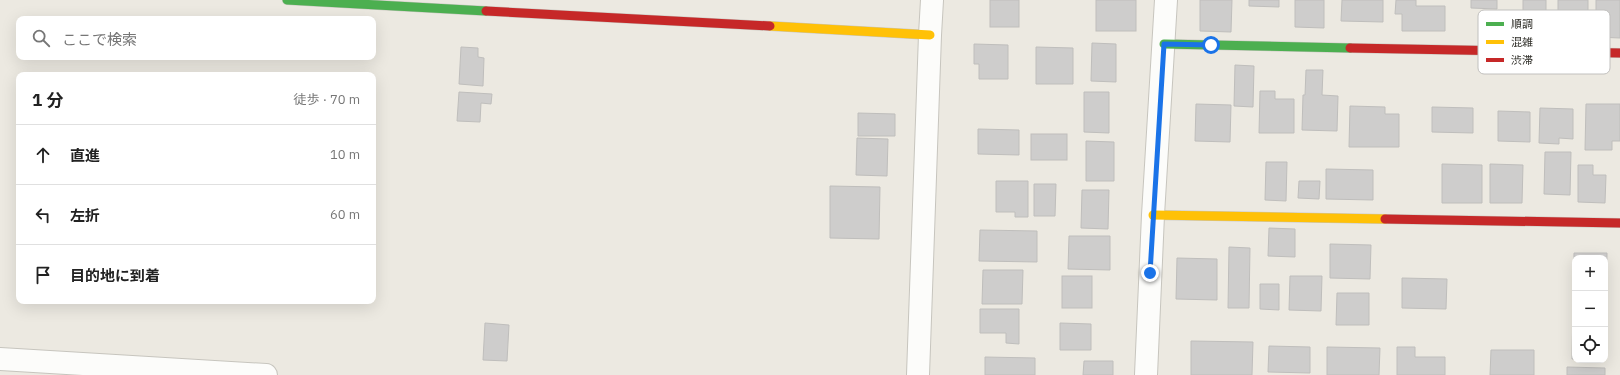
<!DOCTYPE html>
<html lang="ja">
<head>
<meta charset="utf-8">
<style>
  :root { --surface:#fff; --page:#f2f2f2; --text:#222; --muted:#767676; --line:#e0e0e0 }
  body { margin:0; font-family:"IBM Plex Sans","Noto Sans JP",sans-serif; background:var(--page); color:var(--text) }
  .controls { position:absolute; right:12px; bottom:12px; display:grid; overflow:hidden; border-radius:8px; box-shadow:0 4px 16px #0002 }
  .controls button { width:36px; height:36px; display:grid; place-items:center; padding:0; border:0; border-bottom:1px solid var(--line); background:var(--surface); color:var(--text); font:20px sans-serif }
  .stop { position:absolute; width:12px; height:12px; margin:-9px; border:3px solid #1a73e8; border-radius:50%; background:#fff }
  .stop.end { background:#1a73e8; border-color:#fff; box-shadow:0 1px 4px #0008 }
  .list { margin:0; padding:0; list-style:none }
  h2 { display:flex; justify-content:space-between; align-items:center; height:52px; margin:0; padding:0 16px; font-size:17px }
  h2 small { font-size:13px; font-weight:400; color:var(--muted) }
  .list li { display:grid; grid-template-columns:26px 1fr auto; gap:12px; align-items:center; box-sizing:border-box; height:60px; padding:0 16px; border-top:1px solid var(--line) }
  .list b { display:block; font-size:15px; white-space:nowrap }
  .list em { font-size:13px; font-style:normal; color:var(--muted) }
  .icon { flex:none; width:22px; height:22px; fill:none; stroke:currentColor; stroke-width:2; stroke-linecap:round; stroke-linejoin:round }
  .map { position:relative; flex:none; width:1620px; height:375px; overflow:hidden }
  .search { position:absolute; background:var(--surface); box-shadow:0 4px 16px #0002; left:16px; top:16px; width:360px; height:44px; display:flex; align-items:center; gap:10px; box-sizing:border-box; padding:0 14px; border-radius:8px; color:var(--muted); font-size:15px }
  .panel { position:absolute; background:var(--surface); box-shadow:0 4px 16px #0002; left:16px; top:72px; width:360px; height:232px; border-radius:8px }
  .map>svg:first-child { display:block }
</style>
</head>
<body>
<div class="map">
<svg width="1620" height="375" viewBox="0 0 1620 375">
  <rect width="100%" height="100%" fill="#ece9e1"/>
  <g fill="#cecdcc" stroke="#bfbebc">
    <rect x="990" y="0" width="29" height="27"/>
    <rect x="1096" y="0" width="40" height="31"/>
    <path d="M 1200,0 L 1232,0 L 1231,32 L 1200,31 Z"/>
    <path d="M 1249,0 L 1279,0 L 1279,7 L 1249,6 Z"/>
    <path d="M 1295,0 L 1324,0 L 1324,28 L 1295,27 Z"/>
    <path d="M 1342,0 L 1383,0 L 1383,22 L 1341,21 Z"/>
    <path d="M 1396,0 L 1416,0 L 1416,6 L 1445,6 L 1445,31 L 1402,31 L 1402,14 L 1395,14 Z"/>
    <path d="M 1471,0 L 1497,0 L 1497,9 L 1471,8 Z"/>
    <rect x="1523" y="0" width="23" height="20"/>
    <path d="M 1558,0 L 1588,0 L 1588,22 L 1558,21 Z"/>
    <path d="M 1596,0 L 1620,0 L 1620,38 L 1596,37 Z"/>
    <path d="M 1092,43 L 1116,44 L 1116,82 L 1091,81 Z"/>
    <path d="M 974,44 L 1008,45 L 1008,79 L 979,79 L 979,64 L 974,64 Z"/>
    <path d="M 461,47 L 478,48 L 478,57 L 484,58 L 483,86 L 459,84 Z"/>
    <path d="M 1036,47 L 1073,48 L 1073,84 L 1036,84 Z"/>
    <path d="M 1235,65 L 1254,66 L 1253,107 L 1234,106 Z"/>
    <path d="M 1306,70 L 1323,70 L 1322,95 L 1338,96 L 1337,131 L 1302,130 L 1303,95 L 1305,95 Z"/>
    <path d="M 1260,91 L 1275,91 L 1275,99 L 1294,99 L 1294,133 L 1259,133 Z"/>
    <path d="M 459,92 L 492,94 L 491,104 L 481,103 L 480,122 L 457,121 Z"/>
    <path d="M 1084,92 L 1109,92 L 1109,133 L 1084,132 Z"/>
    <path d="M 1196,104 L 1231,105 L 1230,142 L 1195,141 Z"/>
    <path d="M 1586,104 L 1620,104 L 1620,141 L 1612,141 L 1612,150 L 1585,150 Z"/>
    <path d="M 1350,106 L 1385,107 L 1385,114 L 1399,114 L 1399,147 L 1349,147 Z"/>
    <path d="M 1432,107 L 1473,108 L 1473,133 L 1432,132 Z"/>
    <path d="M 1540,108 L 1573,109 L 1573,139 L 1559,138 L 1559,144 L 1539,143 Z"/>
    <path d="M 1498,111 L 1530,112 L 1530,142 L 1498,141 Z"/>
    <path d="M 858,113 L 895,114 L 895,136 L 858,136 Z"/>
    <path d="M 978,129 L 1019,130 L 1019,155 L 978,154 Z"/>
    <rect x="1031" y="134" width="36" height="26"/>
    <path d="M 857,138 L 888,139 L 887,176 L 856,175 Z"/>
    <path d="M 1086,141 L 1114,142 L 1114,181 L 1086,181 Z"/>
    <path d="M 1545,152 L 1571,152 L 1570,195 L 1544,194 Z"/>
    <path d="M 1266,162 L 1287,162 L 1286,201 L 1265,200 Z"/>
    <path d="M 1442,164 L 1482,165 L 1482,203 L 1442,203 Z"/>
    <path d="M 1490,164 L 1523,165 L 1522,203 L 1490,203 Z"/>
    <path d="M 1578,165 L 1593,165 L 1593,175 L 1606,175 L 1605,203 L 1578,202 Z"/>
    <path d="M 1326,169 L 1373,170 L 1373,200 L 1326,199 Z"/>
    <path d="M 996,181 L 1028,181 L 1028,217 L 1015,217 L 1015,212 L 996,212 Z"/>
    <path d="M 1299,181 L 1320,181 L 1319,199 L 1298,198 Z"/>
    <path d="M 1034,184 L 1056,184 L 1055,216 L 1034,216 Z"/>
    <path d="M 830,186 L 880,187 L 879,239 L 830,238 Z"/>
    <path d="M 1082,190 L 1109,190 L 1108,229 L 1081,228 Z"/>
    <path d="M 1269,228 L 1295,229 L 1295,257 L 1268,256 Z"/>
    <path d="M 980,230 L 1037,231 L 1037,262 L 979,261 Z"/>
    <path d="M 1069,236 L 1110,236 L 1110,270 L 1068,269 Z"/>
    <path d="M 1330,244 L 1371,245 L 1370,279 L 1330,278 Z"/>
    <path d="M 1229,247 L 1250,248 L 1249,308 L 1228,308 Z"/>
    <path d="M 1574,253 L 1607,253 L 1605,359 L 1605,258 L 1575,258 L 1575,359 L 1572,359 Z"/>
    <path d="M 1177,258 L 1217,259 L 1217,300 L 1176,299 Z"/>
    <path d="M 983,270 L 1023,270 L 1022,304 L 982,304 Z"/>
    <rect x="1062" y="276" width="30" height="32"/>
    <path d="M 1290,276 L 1322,276 L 1321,311 L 1289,310 Z"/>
    <path d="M 1402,278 L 1447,279 L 1446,309 L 1402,308 Z"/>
    <path d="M 1260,284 L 1279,284 L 1279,310 L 1260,309 Z"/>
    <path d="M 1337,293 L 1369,293 L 1369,325 L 1336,325 Z"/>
    <path d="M 980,309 L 1019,309 L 1019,344 L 1006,343 L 1006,333 L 980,333 Z"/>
    <path d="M 485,323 L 509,325 L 507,361 L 483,360 Z"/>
    <path d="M 1060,323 L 1091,324 L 1091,350 L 1060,350 Z"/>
    <path d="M 1191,341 L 1253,342 L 1252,375 L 1191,375 Z"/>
    <path d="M 1269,346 L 1310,347 L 1310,373 L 1268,372 Z"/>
    <path d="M 1327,347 L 1380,348 L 1379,375 L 1327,375 Z"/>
    <path d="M 1397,347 L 1415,347 L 1415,357 L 1445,357 L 1445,375 L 1397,375 Z"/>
    <path d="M 1491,350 L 1534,350 L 1534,375 L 1490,375 Z"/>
    <path d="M 985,357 L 1035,358 L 1035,375 L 985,375 Z"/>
    <path d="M 1084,361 L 1113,361 L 1113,375 L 1083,375 Z"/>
    <path d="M 1567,367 L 1605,368 L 1605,375 L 1567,375 Z"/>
  </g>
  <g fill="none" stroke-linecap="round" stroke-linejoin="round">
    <g stroke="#c7c5be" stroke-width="24">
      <g id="street">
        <path d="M 0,359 L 266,375"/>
        <path d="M 918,375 L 930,35 L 932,0"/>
        <path d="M 1146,375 L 1153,215 L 1166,0"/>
      </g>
    </g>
    <g stroke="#c7c5be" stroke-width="10">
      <g id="fast">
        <path d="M 287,0 L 486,11"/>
        <path d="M 1164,44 L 1350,48"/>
      </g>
    </g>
    <g stroke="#c7c5be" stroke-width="10">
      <g id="slow">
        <path d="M 770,26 L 930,35"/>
        <path d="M 1153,215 L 1385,219"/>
      </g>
    </g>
    <g stroke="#c7c5be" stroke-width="10">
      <g id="jam">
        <path d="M 486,11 L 770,26"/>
        <path d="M 1350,48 L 1620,53"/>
        <path d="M 1385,219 L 1620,223"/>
      </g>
    </g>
    <use href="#street" stroke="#fcfcfa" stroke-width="22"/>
    <use href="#fast" stroke="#4caf50" stroke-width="9"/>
    <use href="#slow" stroke="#ffc107" stroke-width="9"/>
    <use href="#jam" stroke="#c62828" stroke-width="9"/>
  </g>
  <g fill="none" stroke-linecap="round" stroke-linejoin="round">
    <path stroke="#1a73e8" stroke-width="5" d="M 1150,273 L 1164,44 L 1211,45"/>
  </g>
  <rect x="1478" y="10" width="132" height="64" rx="6" fill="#fff" stroke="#c1c0be" stroke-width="1"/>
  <rect x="1486" y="22" width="18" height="4" fill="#4caf50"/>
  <rect x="1486" y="40" width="18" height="4" fill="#ffc107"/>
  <rect x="1486" y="58" width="18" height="4" fill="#c62828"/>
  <g font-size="11" fill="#2f2e28">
    <text x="1511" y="28">順調</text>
    <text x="1511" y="46">混雑</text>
    <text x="1511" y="64">渋滞</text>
  </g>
</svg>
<div class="controls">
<button>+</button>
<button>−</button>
<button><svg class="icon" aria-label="locate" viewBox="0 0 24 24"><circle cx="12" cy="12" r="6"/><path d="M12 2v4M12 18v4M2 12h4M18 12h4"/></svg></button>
</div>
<div class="stop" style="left:1211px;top:45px"></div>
<div class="stop end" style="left:1150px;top:273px"></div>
<div class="search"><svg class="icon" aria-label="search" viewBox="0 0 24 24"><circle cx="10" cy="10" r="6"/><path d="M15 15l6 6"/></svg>ここで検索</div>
<section class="panel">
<h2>1 分<small>徒歩 · 70 m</small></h2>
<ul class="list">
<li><svg class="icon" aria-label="ahead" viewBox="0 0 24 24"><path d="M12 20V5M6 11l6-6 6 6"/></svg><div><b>直進</b></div><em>10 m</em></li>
<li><svg class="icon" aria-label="left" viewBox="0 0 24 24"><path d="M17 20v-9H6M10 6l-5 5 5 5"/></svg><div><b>左折</b></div><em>60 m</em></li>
<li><svg class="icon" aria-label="arrive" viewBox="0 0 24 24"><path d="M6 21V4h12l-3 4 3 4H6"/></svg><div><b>目的地に到着</b></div></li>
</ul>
</section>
</div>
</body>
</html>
